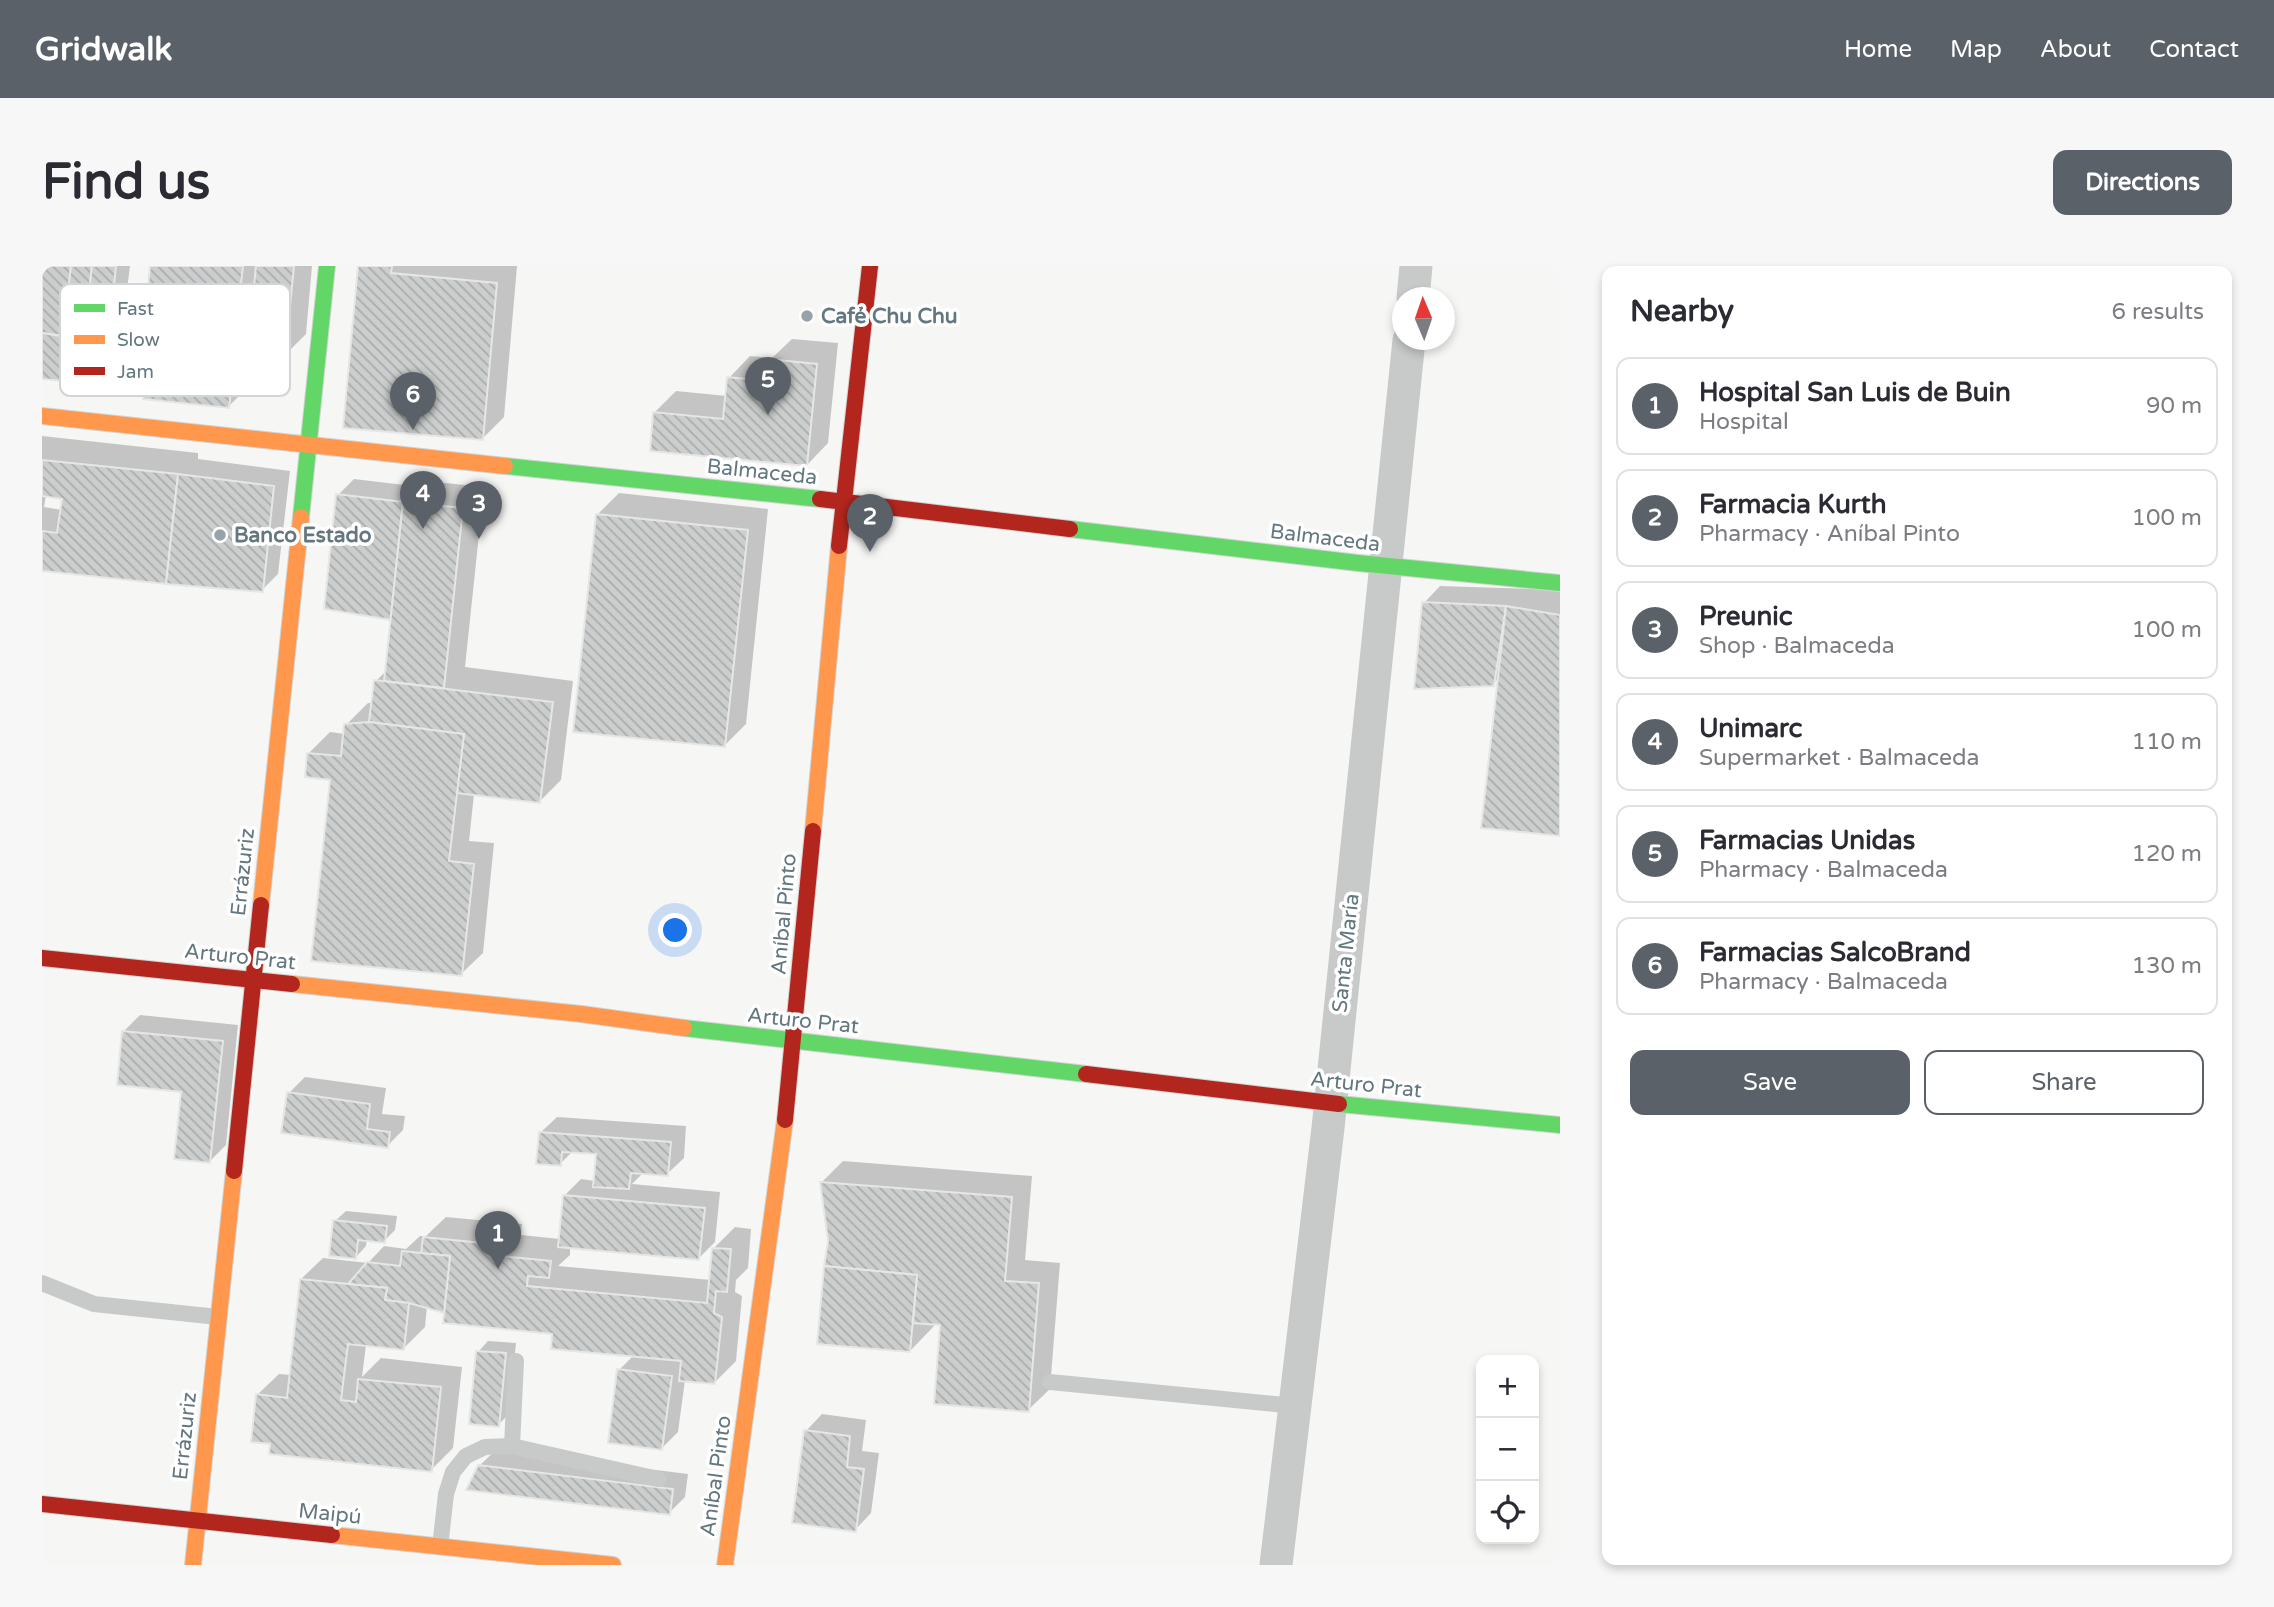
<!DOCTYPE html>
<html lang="en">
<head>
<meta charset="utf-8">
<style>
  :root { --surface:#fff; --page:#f7f7f7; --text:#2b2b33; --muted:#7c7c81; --line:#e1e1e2; --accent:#5b6168 }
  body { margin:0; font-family:"Varela Round",sans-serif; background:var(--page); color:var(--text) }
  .controls { position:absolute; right:21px; bottom:21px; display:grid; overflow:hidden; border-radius:14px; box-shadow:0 4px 10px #0003 }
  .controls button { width:63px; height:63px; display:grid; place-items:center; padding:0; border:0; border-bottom:2px solid var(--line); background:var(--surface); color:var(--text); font:35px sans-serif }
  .compass { position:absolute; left:1350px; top:21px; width:63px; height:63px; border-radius:50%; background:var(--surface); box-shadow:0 4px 10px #0003; rotate:358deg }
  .you { position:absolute; left:634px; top:665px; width:24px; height:24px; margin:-18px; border:5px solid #fff; border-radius:50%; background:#1a73e8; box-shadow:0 0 0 10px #1a73e833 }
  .badge { display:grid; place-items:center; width:46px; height:46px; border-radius:50%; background:var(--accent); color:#fff; font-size:23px; font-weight:700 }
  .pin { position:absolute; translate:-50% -58px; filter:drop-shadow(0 2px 4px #0008) }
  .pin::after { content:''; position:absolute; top:37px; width:24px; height:21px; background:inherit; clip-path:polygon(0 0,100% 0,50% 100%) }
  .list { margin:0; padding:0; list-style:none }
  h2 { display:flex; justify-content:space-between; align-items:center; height:91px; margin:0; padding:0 28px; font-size:30px }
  h2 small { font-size:23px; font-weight:400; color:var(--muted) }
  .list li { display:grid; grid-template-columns:46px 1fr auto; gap:21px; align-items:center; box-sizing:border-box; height:98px; margin:0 14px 14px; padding:0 14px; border:2px solid var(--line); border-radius:14px }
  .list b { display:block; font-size:26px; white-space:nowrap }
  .list p { margin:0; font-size:23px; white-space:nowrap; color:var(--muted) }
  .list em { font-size:23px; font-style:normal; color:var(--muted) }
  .actions { display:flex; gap:14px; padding:21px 28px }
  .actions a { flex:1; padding:16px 0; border:2px solid var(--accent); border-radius:14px; text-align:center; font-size:24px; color:var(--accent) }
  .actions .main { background:var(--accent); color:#fff }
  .icon { flex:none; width:38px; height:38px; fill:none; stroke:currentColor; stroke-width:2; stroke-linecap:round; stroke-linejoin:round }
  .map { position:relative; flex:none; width:1518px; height:1299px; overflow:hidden; border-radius:14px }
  header { display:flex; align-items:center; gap:42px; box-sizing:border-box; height:98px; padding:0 35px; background:var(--accent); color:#fff }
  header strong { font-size:33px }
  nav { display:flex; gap:38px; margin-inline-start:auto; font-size:24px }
  .intro { display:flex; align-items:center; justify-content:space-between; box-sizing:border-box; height:168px; padding:0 42px }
  h1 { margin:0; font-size:49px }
  .button { padding:18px 32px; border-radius:14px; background:var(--accent); color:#fff; font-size:24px; font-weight:700 }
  main { display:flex; gap:42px; padding:0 42px }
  aside { flex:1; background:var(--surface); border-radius:14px; box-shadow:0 4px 10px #0003 }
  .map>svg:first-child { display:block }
</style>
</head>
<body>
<header>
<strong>Gridwalk</strong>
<nav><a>Home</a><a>Map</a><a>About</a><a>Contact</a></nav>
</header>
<div class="intro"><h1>Find us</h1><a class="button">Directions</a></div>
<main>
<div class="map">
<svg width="1518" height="1299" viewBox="0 0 1518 1299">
  <defs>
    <pattern id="building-back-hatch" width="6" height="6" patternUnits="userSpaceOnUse" patternTransform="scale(1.75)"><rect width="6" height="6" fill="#cccece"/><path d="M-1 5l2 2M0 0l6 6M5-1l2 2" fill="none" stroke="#a9acac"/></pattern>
  </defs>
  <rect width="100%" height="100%" fill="#f6f6f5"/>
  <g fill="#0003" fill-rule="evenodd">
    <path d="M 0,0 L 88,0 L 83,40 L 67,56 L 41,53 L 38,78 L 46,79 L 43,111 L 38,116 L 0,112 Z"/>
    <path d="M 110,0 L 270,0 L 264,68 L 242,90 L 207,86 L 203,124 L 187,140 L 107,93 L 123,77 L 138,78 L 141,73 ZM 209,60 L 207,86 L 171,82 L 172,76 L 192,78 Z"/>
    <path d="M 318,0 L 475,0 L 462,151 L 440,173 Z"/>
    <path d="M 750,73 L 796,77 L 786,177 L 765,199 L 613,146 L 634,125 L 685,130 L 687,112 L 708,90 L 730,92 Z"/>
    <path d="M 0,170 L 156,187 L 156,193 L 248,205 L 236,308 L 220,324 L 0,303 ZM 4,229 L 22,232 L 20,244 L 2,241 Z"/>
    <path d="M 312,213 L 379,221 L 384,215 L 442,221 L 423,401 L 531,415 L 519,514 L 498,535 L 432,528 L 427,575 L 452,577 L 441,687 L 419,708 L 289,512 L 267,487 L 288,466 L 303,468 L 304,459 L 326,437 L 331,437 L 334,415 L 345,404 L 351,349 L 296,229 Z"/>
    <path d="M 577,227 L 726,243 L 704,458 L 682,480 L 555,249 Z"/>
    <path d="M 1398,320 L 1518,324 L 1518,568 L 1457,412 L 1451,418 L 1382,337 Z"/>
    <path d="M 98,749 L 196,759 L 184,879 L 168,895 L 141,824 L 82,765 Z"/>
    <path d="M 263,811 L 344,822 L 340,848 L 363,850 L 361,864 L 345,880 L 247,827 Z"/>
    <path d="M 515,851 L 644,860 L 642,892 L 625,908 L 602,906 L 590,918 L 678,926 L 673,976 L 657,992 L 528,980 L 528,989 L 516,1000 L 669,1014 L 671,983 L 693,961 L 709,963 L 706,1002 L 694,1014 L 693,1026 L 700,1030 L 694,1095 L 672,1117 L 643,1114 L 636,1166 L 620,1182 L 577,1104 L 592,1089 L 512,1066 L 385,1040 L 383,1061 L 361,1083 L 324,1079 L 320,1111 L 339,1092 L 420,1101 L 411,1182 L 389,1204 L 230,1176 L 215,1129 L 237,1108 L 249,1109 L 259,1013 L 281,992 L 326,997 L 342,980 L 364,983 L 378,970 L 384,970 L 404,951 L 480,958 L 479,969 L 518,973 L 522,930 L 539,913 L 553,915 L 555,887 L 531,885 L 518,898 L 498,867 Z"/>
    <path d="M 801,895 L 990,910 L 983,994 L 1018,997 L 1008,1123 L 986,1144 L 900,1057 L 895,1057 L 868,1085 L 788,975 L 780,916 Z"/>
    <path d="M 304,945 L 355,950 L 353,964 L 342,975 L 325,973 L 324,980 L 314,991 L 293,955 Z"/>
    <path d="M 446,1075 L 474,1077 L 467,1148 L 456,1159 L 436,1086 Z"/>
    <path d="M 780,1148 L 824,1154 L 820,1185 L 837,1187 L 829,1247 L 813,1264 L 764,1165 Z"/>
    <path d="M 454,1184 L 646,1208 L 643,1231 L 627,1247 L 437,1200 Z"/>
  </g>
  <g fill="url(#building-back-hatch)" stroke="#e6e6e4" stroke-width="2">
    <path d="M 0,0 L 29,0 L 22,70 L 0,67 Z"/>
    <path d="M 29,0 L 50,0 L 44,55 L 23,53 Z"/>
    <path d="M 50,0 L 74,0 L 68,58 L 44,55 Z"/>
    <path d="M 108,0 L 201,0 L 192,80 L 101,70 Z"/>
    <path d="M 214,0 L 252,0 L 243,91 L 205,88 Z"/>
    <path d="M 316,0 L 350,0 L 349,7 L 455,17 L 441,174 L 301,162 Z"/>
    <path d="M 0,67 L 25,71 L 20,115 L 0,113 Z"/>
    <path d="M 137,74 L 158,76 L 156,98 L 192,102 L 187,142 L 101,133 L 106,92 L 134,95 Z"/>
    <path d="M 726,93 L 775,98 L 765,200 L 608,185 L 611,146 L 681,153 L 685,111 L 724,115 Z"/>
    <path d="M 0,194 L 136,208 L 124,318 L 0,305 L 0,265 L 15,267 L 20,233 L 0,230 Z"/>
    <path d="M 136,208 L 232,220 L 221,326 L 124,318 Z"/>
    <path d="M 294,228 L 361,236 L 349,354 L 282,343 Z"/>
    <path d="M 361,236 L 421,242 L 402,422 L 342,415 Z"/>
    <path d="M 554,248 L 706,264 L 683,481 L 531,466 Z"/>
    <path d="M 1380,336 L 1464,340 L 1452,420 L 1372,423 Z"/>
    <path d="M 1464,340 L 1518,349 L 1518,570 L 1439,562 Z"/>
    <path d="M 332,414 L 511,436 L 498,537 L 414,527 L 422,468 L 327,456 Z"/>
    <path d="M 327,456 L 422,468 L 407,595 L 432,598 L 420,710 L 269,695 L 288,514 L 263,511 L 265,487 L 299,490 L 302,458 Z"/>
    <path d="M 80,765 L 181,775 L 168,897 L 132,893 L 139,826 L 75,819 Z"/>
    <path d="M 245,826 L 328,838 L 325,863 L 348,866 L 346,882 L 239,867 Z"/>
    <path d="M 497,866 L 629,876 L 626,910 L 589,907 L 587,923 L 551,921 L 554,888 L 520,886 L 519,900 L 494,898 Z"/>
    <path d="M 778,916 L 970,931 L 963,1015 L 997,1017 L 987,1146 L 892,1138 L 898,1059 L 871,1057 L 875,1009 L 782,1000 L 786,975 Z"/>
    <path d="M 521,929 L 663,942 L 657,994 L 516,981 Z"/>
    <path d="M 291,954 L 345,960 L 343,977 L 316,974 L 314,993 L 287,990 Z"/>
    <path d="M 381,971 L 460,979 L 458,990 L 509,995 L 507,1012 L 486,1010 L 485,1020 L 665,1037 L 670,982 L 689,983 L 685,1026 L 674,1025 L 672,1047 L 680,1051 L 673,1118 L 637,1115 L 639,1095 L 509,1083 L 510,1068 L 401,1057 L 408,990 L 379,988 Z"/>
    <path d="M 360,985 L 408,990 L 402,1047 L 367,1037 L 343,1034 L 345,1022 L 306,1018 L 325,996 L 358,1000 Z"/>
    <path d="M 782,1000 L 875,1009 L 868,1086 L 775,1078 Z"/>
    <path d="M 258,1013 L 345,1022 L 343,1034 L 367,1037 L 362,1084 L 306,1078 L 299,1134 L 314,1136 L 316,1113 L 399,1121 L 390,1206 L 227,1188 L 228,1178 L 209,1176 L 214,1128 L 245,1132 Z"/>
    <path d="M 434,1085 L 464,1087 L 457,1161 L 427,1158 Z"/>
    <path d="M 575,1103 L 630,1110 L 620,1184 L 566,1177 Z"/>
    <path d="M 762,1164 L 808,1170 L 805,1201 L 822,1203 L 814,1266 L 750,1257 Z"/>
    <path d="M 436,1199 L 631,1223 L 628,1249 L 424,1224 Z"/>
  </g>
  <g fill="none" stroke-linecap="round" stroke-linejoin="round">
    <g stroke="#d2d4d4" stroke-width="18">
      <g id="fast">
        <path d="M 463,200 L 778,233"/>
        <path d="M 259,251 L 285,0"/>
        <path d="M 1028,263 L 1316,297 L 1518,317"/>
        <path d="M 642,762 L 1044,808"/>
        <path d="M 1297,838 L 1518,859"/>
      </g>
    </g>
    <g stroke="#d2d4d4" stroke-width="18">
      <g id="slow">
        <path d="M 0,150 L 463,200"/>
        <path d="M 771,565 L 797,280"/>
        <path d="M 219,639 L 259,251"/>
        <path d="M 250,718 L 539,748 L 642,762"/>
        <path d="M 290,1269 L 571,1299"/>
        <path d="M 151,1299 L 192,905"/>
        <path d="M 683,1299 L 743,854"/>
      </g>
    </g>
    <g stroke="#d2d4d4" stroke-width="18">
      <g id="jam">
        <path d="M 778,233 L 1028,263"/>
        <path d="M 797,280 L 828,0"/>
        <path d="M 0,692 L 250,718"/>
        <path d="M 1044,808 L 1297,838"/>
        <path d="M 743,854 L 771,565"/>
        <path d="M 192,905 L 219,639"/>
        <path d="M 0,1238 L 290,1269"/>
      </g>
    </g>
    <g stroke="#c8caca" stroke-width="16">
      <path d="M 0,1017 L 52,1038 L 176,1051"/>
      <path d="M 1008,1116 L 1253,1140"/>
      <path d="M 470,1180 L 474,1095"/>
      <path d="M 398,1281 L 404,1228 L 411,1206 L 424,1190 L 443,1181 L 470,1180 L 616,1213"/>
    </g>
    <g stroke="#c8caca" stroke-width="33">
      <path d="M 1371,32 L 1374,0"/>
      <path d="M 1234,1299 L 1286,862 L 1367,74"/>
    </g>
    <use href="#fast" stroke="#63d668" stroke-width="16"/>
    <use href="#slow" stroke="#ff974d" stroke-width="16"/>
    <use href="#jam" stroke="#b3261e" stroke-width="16"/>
  </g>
  <g fill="#96a3a8" stroke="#fff" stroke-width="2.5">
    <circle cx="765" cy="50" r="7"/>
    <circle cx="178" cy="269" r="7"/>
  </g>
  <g text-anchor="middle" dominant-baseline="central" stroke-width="7" stroke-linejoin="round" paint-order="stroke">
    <g font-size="21" font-weight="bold" fill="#63777e" stroke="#fff" text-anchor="start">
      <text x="779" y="50">Café Chu Chu</text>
      <text x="192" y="269">Banco Estado</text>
    </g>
    <g font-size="21" fill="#63777e" stroke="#fff">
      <text transform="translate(720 206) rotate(6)">Balmaceda</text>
      <text transform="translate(1283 272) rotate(7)">Balmaceda</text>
      <text transform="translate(201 606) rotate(-84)">Errázuriz</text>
      <text transform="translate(742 648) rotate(-85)">Aníbal Pinto</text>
      <text transform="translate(1304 687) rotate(-84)">Santa María</text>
      <text transform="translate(198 691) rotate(6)">Arturo Prat</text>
      <text transform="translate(761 755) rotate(6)">Arturo Prat</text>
      <text transform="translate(1324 819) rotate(6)">Arturo Prat</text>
      <text transform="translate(143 1170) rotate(-84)">Errázuriz</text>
      <text transform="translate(674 1210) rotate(-82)">Aníbal Pinto</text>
      <text transform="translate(288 1248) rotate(6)">Maipú</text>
    </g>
  </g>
  <rect x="18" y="18" width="230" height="112" rx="10" fill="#fff" stroke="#d0d6d8" stroke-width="2"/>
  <rect x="32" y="38" width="31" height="8" fill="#63d668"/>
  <rect x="32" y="69" width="31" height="9" fill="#ff974d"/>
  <rect x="32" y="101" width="31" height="8" fill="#b3261e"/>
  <g font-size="19" fill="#63777e">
    <text x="75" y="49">Fast</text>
    <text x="75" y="80">Slow</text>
    <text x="75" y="112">Jam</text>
  </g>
</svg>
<div class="controls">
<button>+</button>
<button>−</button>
<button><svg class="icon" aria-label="locate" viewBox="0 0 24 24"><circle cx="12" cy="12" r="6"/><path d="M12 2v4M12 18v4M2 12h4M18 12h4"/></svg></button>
</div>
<svg class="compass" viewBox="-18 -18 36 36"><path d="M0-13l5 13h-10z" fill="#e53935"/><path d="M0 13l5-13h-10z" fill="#7c7c81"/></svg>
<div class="you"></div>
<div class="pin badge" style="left:456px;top:1003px">1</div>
<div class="pin badge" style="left:828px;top:286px">2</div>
<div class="pin badge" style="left:437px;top:273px">3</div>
<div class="pin badge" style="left:381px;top:263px">4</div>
<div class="pin badge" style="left:726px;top:149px">5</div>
<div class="pin badge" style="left:371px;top:164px">6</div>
</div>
<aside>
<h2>Nearby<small>6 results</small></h2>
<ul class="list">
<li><span class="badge">1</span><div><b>Hospital San Luis de Buin</b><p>Hospital</p></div><em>90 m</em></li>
<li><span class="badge">2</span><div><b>Farmacia Kurth</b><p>Pharmacy · Aníbal Pinto</p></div><em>100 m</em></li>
<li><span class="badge">3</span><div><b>Preunic</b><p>Shop · Balmaceda</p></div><em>100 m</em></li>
<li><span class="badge">4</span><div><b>Unimarc</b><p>Supermarket · Balmaceda</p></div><em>110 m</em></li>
<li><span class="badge">5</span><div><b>Farmacias Unidas</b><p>Pharmacy · Balmaceda</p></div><em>120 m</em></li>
<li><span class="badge">6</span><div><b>Farmacias SalcoBrand</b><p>Pharmacy · Balmaceda</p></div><em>130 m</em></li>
</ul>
<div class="actions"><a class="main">Save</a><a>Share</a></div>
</aside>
</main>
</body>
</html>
